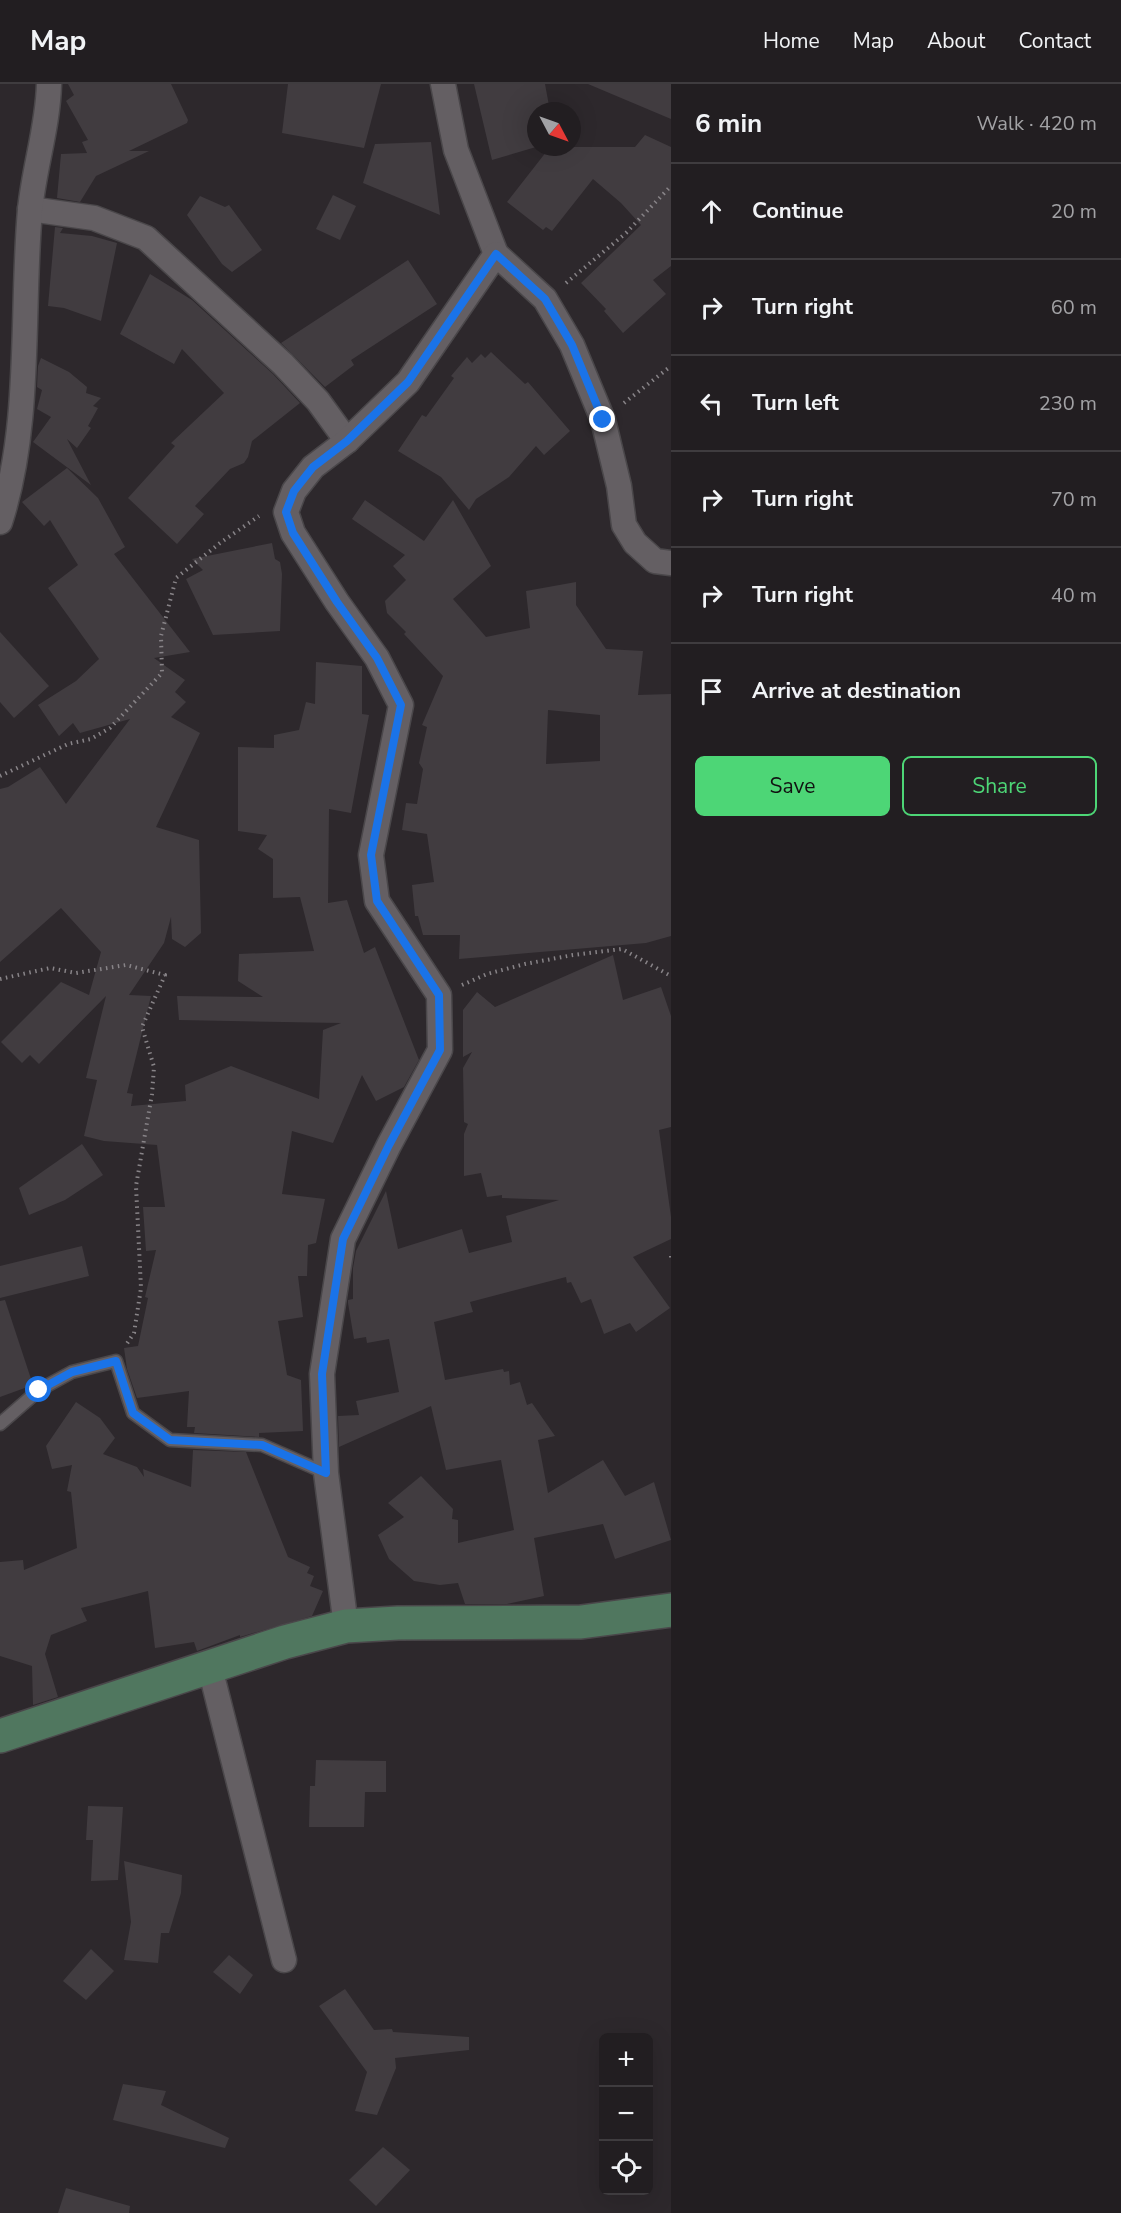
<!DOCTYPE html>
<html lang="en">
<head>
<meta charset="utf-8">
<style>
  :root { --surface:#221e21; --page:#2e2b2e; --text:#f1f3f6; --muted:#a2a2a5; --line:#3f3c3f; --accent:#4dd676 }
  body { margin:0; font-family:"Nunito Sans",sans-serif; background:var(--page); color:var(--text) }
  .controls { position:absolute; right:18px; bottom:18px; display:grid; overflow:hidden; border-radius:9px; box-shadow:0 6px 24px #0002 }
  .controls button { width:54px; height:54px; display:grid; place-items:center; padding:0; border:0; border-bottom:2px solid var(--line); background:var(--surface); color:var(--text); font:30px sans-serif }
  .compass { position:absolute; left:527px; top:18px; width:54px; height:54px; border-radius:50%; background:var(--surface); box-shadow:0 6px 24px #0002; rotate:131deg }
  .stop { position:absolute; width:18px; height:18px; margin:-14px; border:4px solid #1a73e8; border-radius:50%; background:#fff }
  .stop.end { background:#1a73e8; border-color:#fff; box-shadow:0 2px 6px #0008 }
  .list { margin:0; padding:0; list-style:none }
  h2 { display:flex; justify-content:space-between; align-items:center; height:78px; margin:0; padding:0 24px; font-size:26px }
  h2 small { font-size:20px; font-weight:400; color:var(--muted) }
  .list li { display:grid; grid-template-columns:39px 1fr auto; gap:18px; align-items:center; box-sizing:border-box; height:96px; padding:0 24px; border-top:2px solid var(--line) }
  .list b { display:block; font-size:22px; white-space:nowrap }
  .list em { font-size:20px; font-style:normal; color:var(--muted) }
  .actions { display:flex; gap:12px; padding:18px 24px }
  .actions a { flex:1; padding:14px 0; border:2px solid var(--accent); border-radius:9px; text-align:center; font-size:21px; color:var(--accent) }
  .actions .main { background:var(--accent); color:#111 }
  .icon { flex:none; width:33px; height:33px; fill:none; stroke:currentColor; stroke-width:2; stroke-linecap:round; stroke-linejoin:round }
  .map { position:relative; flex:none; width:671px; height:2129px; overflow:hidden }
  header { display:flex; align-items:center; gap:36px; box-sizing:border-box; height:84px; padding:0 30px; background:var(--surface); border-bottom:2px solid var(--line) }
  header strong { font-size:28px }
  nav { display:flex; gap:33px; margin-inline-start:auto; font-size:21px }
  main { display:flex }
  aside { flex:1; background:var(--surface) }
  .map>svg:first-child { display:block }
</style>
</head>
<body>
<header>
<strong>Map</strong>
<nav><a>Home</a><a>Map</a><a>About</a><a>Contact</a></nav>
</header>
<main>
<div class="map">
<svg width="671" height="2129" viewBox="0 0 671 2129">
  <rect width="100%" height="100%" fill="#2d282c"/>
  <g fill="#413c40" fill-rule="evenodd">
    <path d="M 68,0 L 171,0 L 188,36 L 187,39 L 129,67 L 149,67 L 96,92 L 80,118 L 57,114 L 61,70 L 87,69 L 82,58 L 88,56 L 66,17 L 74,11 Z"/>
    <path d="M 288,0 L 381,0 L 364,64 L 282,49 Z"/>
    <path d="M 474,0 L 545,0 L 550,27 L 536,27 L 536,63 L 492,76 Z"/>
    <path d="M 588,0 L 671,0 L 671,35 Z"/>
    <path d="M 645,51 L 671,63 L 671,182 L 653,196 L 666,210 L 623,249 L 604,227 L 606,225 L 581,199 L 641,141 L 621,119 L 593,95 L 552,147 L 546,143 L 543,146 L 507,118 L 550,63 L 635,63 Z"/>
    <path d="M 431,58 L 440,131 L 363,99 L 375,60 Z"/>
    <path d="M 333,111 L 356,122 L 340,156 L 316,145 Z"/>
    <path d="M 200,112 L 225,123 L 229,121 L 262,166 L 232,188 L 222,180 L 187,131 Z"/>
    <path d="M 55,143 L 63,144 L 60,149 L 92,152 L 117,159 L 101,237 L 64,224 L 48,222 Z"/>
    <path d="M 408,176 L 437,220 L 351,276 L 354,281 L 325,303 L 281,259 Z"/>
    <path d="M 150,190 L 192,216 L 273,290 L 300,319 L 252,357 L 248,373 L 244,379 L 230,385 L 195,422 L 204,430 L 177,460 L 128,414 L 175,362 L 171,359 L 224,309 L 182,265 L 174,280 L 120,250 Z"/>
    <path d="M 491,268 L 525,300 L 528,298 L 570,347 L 544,371 L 536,362 L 509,393 L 476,415 L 469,426 L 441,393 L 398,367 L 422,331 L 426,333 L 454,294 L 451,292 L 467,273 L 472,279 L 481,270 L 485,274 Z"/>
    <path d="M 41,274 L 69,288 L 87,303 L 86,309 L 101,314 L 93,322 L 98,324 L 88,342 L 91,344 L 77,364 L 67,355 L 91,401 L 33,358 L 51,333 L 37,325 L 42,306 L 37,303 L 38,282 Z"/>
    <path d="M 67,384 L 98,414 L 125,463 L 114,470 L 190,568 L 154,574 L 185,596 L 175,608 L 186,618 L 171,633 L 200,649 L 156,743 L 199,756 L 201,849 L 185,863 L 172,855 L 171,833 L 164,859 L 129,911 L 151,912 L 127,1009 L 133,1010 L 131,1022 L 186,1017 L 185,1001 L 231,982 L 319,1015 L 323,946 L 341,939 L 179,936 L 177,912 L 263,913 L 238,897 L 239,870 L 314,867 L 300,813 L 273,814 L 273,775 L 258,765 L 267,751 L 238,747 L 238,663 L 274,664 L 274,651 L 299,646 L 306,618 L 315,620 L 316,578 L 362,582 L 362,630 L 369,631 L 351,729 L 329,725 L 328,819 L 347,816 L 364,869 L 375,863 L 419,976 L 404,1003 L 376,1017 L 362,991 L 333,1059 L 292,1047 L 282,1110 L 325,1115 L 316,1159 L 308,1161 L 307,1192 L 298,1192 L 303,1233 L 278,1237 L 287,1291 L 301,1296 L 303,1347 L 259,1349 L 259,1353 L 194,1349 L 195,1343 L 187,1343 L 189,1307 L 137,1314 L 127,1285 L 124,1264 L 138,1262 L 148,1214 L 145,1213 L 156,1166 L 146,1167 L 143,1123 L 165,1123 L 157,1061 L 104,1057 L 84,1052 L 97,996 L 86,994 L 106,912 L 39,980 L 30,971 L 22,979 L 1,958 L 61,898 L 89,911 L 101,868 L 61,824 L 0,878 L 0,705 L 8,703 L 40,683 L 66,720 L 130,635 L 80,649 L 73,639 L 59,652 L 38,621 L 76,597 L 99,575 L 48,504 L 78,481 L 50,436 L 44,442 L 22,418 Z"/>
    <path d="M 365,416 L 424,457 L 453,416 L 491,482 L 453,515 L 486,553 L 530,544 L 526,507 L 576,498 L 576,521 L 606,565 L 643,567 L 638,611 L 671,610 L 671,852 L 646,859 L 459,875 L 460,851 L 423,851 L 418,832 L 415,832 L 412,801 L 434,798 L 427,750 L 402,746 L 406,719 L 417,720 L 423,685 L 419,679 L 427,643 L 422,641 L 443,592 L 404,550 L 406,548 L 387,529 L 385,517 L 406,496 L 393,482 L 405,471 L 352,435 ZM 548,626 L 600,631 L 600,677 L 546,680 Z"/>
    <path d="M 272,459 L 275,475 L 280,478 L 282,490 L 280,547 L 213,551 L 186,495 L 203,486 L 192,475 Z"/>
    <path d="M 0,548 L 49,602 L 14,634 L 0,618 Z"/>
    <path d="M 613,871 L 623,916 L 661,903 L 671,932 L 671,1043 L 659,1046 L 671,1133 L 671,1155 L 633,1173 L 670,1224 L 636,1248 L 630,1239 L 604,1250 L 591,1215 L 581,1219 L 571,1198 L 567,1199 L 566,1193 L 470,1218 L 473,1228 L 434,1238 L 445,1296 L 503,1285 L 504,1288 L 509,1287 L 510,1301 L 520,1298 L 527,1321 L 532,1319 L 555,1352 L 538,1356 L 548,1409 L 603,1376 L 625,1412 L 654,1398 L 671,1456 L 615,1475 L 603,1440 L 534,1454 L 544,1512 L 507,1520 L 465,1520 L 458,1499 L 440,1501 L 414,1497 L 389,1475 L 378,1451 L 404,1433 L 388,1419 L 421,1392 L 453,1425 L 452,1435 L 458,1436 L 458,1459 L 514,1446 L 501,1376 L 446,1386 L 431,1322 L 339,1363 L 338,1332 L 359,1331 L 356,1317 L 399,1308 L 389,1255 L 367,1259 L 366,1253 L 354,1255 L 348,1219 L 348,1216 L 353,1215 L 353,1184 L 356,1167 L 386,1107 L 398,1165 L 462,1145 L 469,1169 L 512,1158 L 506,1132 L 559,1116 L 502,1114 L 502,1111 L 487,1113 L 481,1089 L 464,1092 L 464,1050 L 468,1040 L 464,1038 L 463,984 L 472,968 L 463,973 L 463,926 L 477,908 L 495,923 Z"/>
    <path d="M 82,1060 L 103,1091 L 65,1116 L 29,1131 L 19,1104 Z"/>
    <path d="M 82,1162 L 89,1192 L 0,1214 L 0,1182 Z"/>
    <path d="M 5,1216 L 33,1301 L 0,1313 L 0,1217 Z"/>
    <path d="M 76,1318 L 100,1334 L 115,1354 L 103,1370 L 137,1383 L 144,1393 L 143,1385 L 191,1403 L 193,1366 L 246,1368 L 288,1473 L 310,1483 L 307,1489 L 314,1492 L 310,1502 L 323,1507 L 312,1532 L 240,1553 L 240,1551 L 197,1567 L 194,1558 L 155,1564 L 148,1507 L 81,1524 L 87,1537 L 51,1551 L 45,1570 L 58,1613 L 33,1621 L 32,1582 L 0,1572 L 0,1478 L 23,1476 L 24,1486 L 77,1464 L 71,1408 L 67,1407 L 72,1381 L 52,1385 L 46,1362 Z"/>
    <path d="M 316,1676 L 386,1677 L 386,1708 L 365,1708 L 364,1743 L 309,1743 L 310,1702 L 315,1702 Z"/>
    <path d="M 88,1722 L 123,1723 L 118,1796 L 91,1797 L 93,1756 L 86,1756 Z"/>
    <path d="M 124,1777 L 182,1791 L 181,1809 L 169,1849 L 161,1849 L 158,1879 L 124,1876 L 131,1838 Z"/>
    <path d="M 91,1865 L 114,1887 L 86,1916 L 63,1897 Z"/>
    <path d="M 229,1871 L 253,1891 L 240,1910 L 213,1888 Z"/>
    <path d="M 345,1905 L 374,1946 L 392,1945 L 393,1948 L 469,1953 L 469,1966 L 395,1974 L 396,1984 L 377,2031 L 355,2027 L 367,1988 L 319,1922 Z"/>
    <path d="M 123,2000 L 166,2007 L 161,2021 L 229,2054 L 225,2064 L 113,2036 Z"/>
    <path d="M 383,2063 L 410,2086 L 376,2122 L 349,2096 Z"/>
    <path d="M 66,2104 L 130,2122 L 129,2129 L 58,2129 Z"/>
  </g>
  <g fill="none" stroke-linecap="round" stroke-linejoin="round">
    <g stroke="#4a474a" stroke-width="15">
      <path id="lane" d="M 0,1340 L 39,1306 L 72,1288 L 116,1277 L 133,1329 L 170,1356 L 262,1361 L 326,1389"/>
    </g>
    <g stroke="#4a474a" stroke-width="27">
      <g id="street">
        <path d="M 443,0 L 456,66 L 496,170 L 545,215 L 572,261 L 603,336 L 619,402 L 624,441 L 635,459 L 655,477 L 671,479"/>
        <path d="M 30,125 L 94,134 L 146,154 L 283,280 L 318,317 L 347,357"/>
        <path d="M 0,438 C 32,340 21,227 30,126 C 34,84 48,43 49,0"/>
        <path d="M 346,1542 L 326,1389 L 322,1290 L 343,1155 L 389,1061 L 440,966 L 439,911 L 377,817 L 371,771 L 401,621 L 377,574 L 337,518 L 293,449 L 286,428 L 294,407 L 313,383 L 347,357 L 408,298 L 496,170"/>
        <path d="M 210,1584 L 284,1876"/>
      </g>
    </g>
    <g stroke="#4a474a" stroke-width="36">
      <path id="secondary" d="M 0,1652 L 285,1558 L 346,1542 L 398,1539 L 581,1538 L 671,1526"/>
    </g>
    <g stroke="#888488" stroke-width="4" stroke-dasharray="1.5 4.5" stroke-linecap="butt">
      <path d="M 566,199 L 626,149 L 671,102"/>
      <path d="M 624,319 L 671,282"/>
      <path d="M 0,692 L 68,660 L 91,655 L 110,644 L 162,589 L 161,552 L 176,494 L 220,459 L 259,432"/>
      <path d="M 0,895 L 50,884 L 76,889 L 126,881 L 165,891 L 142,943 L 154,983 L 152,1010 L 136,1102 L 141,1204 L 134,1249 L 126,1261"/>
      <path d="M 462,901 L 487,890 L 525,880 L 573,871 L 622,865 L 671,892"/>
      <path d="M 671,1172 L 671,1174"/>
    </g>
    <use href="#lane" stroke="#645f63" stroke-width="12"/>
    <use href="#street" stroke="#645f63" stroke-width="24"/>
    <use href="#secondary" stroke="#50775f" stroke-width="33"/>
  </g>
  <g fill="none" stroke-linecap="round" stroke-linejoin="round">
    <path stroke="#1a73e8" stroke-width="8" d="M 39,1306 L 72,1288 L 116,1277 L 133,1329 L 170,1356 L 262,1361 L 326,1389 L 322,1290 L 343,1155 L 389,1061 L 440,966 L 439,911 L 377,817 L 371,771 L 401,621 L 377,574 L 337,518 L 293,449 L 286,428 L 294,407 L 313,383 L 347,357 L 408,298 L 496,170 L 545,215 L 572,261 L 603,336"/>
  </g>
</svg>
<div class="controls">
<button>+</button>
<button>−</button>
<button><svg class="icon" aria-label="locate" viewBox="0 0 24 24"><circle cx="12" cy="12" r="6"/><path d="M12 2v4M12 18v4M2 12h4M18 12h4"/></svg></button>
</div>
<svg class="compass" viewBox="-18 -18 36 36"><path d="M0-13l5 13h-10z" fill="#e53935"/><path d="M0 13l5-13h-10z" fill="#a2a2a5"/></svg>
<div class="stop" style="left:39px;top:1306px"></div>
<div class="stop end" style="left:603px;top:336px"></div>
</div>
<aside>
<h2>6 min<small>Walk · 420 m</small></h2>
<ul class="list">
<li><svg class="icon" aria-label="ahead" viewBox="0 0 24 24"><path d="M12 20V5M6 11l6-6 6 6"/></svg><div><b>Continue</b></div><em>20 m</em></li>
<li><svg class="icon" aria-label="right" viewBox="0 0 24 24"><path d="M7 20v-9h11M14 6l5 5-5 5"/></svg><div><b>Turn right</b></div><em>60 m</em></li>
<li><svg class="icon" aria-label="left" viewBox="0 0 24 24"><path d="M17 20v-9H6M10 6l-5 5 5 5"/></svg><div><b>Turn left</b></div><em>230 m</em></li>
<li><svg class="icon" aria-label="right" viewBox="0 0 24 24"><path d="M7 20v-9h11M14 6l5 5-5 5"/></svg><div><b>Turn right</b></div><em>70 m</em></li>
<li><svg class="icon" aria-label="right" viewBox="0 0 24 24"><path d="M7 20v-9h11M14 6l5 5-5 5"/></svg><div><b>Turn right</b></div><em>40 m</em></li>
<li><svg class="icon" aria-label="arrive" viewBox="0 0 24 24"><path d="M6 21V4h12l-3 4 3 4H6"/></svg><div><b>Arrive at destination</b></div></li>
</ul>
<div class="actions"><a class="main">Save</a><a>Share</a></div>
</aside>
</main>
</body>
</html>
